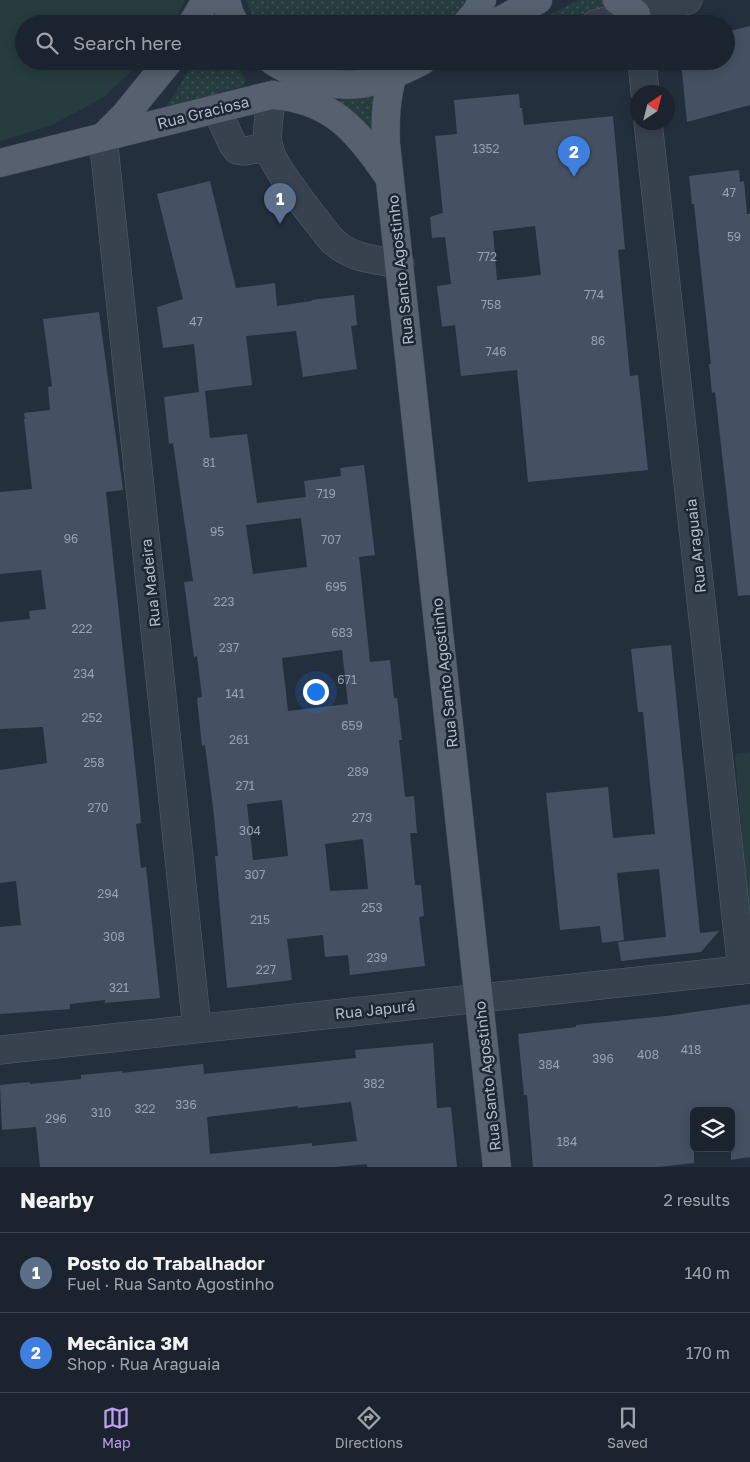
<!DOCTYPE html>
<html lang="en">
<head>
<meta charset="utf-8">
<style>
  :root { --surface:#1b232e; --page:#282f3a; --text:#f1f3f6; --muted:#a0a4aa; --line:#39404a; --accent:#bca0f2 }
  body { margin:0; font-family:"Golos Text",sans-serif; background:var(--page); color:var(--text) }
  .controls { position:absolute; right:15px; bottom:15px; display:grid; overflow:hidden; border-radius:8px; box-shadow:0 2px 12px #0003 }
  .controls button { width:45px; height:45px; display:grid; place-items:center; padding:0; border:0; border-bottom:1px solid var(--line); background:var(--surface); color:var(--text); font:25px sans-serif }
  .compass { position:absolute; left:630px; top:85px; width:45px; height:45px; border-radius:50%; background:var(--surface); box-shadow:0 2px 12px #0003; rotate:35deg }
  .you { position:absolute; left:315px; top:691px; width:18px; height:18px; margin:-12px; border:4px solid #fff; border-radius:50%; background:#1a73e8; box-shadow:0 0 0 8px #1a73e833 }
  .badge { display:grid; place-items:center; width:32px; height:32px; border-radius:50%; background:var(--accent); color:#fff; font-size:16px; font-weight:700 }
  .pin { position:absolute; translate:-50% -41px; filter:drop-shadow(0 1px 2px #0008) }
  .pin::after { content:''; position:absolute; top:26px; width:18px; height:15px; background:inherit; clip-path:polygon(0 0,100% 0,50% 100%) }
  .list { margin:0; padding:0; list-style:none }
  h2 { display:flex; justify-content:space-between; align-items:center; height:65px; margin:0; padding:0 20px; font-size:21px }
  h2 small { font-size:16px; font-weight:400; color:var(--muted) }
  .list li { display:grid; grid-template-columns:32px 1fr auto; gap:15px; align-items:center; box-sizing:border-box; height:80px; padding:0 20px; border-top:1px solid var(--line) }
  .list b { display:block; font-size:19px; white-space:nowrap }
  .list p { margin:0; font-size:16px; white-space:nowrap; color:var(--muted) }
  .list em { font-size:16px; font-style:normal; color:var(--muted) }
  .icon { flex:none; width:28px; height:28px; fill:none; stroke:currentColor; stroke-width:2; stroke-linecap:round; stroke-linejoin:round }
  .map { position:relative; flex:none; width:750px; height:1167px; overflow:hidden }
  .search { position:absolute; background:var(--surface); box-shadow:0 2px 12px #0003; left:15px; right:15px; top:15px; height:55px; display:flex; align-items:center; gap:12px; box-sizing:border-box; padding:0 18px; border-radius:28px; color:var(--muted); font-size:19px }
  .sheet { height:225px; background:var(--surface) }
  nav { display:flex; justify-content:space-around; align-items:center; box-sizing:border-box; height:70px; border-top:1px solid var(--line); background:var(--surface); font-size:14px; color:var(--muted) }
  nav a { display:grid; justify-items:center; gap:2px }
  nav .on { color:var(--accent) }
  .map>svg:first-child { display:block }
</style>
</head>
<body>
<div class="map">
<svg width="750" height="1167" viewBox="0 0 750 1167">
  <defs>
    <pattern id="grass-dots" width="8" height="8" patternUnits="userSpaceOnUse" patternTransform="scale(1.25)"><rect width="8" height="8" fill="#263c3f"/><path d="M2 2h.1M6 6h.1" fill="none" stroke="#435659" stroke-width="1.8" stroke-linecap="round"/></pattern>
  </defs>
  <rect width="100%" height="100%" fill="#242f3e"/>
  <g fill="url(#grass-dots)">
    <path d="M 246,0 L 470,0 L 456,24 L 255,24 Z"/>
    <path d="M 579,0 L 604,0 L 617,7 L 531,24 Z"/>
    <path d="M 195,61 L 235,61 L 246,81 L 243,86 L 166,107 Z"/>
    <path d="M 297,61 L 403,61 L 370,75 L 328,74 Z"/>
    <path d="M 374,92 L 374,137 L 338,100 Z"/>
  </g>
  <g fill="#263c3f">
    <path d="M 0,0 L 185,0 L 173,24 L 24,24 L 24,61 L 142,61 L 104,97 L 50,126 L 0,141 Z"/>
    <path d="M 750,752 L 750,933 L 735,754 Z"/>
  </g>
  <g fill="#455162" fill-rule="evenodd">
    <path d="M 750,26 L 750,105 L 687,122 L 681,61 L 726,61 L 726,32 Z"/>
    <path d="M 519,94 L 520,108 L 522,108 L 524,125 L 613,116 L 625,249 L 618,250 L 630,376 L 638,375 L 648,470 L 528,482 L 517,370 L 461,376 L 455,325 L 442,327 L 437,286 L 451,284 L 445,237 L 432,238 L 430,217 L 443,213 L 435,136 L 457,134 L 454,100 ZM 535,226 L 541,275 L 497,280 L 493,231 Z"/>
    <path d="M 739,170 L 740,182 L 744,181 L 747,214 L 750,214 L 750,595 L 738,596 L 715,392 L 712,393 L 709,364 L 711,364 L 694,204 L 692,204 L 689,176 Z"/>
    <path d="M 210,181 L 236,288 L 275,283 L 277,306 L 312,301 L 311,300 L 354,295 L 357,325 L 351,326 L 357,369 L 303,377 L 296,331 L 246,336 L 252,385 L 205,391 L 210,438 L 247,434 L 257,503 L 306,497 L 304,481 L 341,476 L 340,468 L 364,465 L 375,555 L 359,557 L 370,662 L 390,660 L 394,698 L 397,698 L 402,740 L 399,740 L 405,797 L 414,796 L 417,833 L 410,833 L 415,885 L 421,885 L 424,916 L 419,917 L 425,966 L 350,975 L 348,955 L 325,957 L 323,935 L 287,939 L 292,980 L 227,988 L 215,856 L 218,856 L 213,807 L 205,745 L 202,746 L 197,698 L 202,697 L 197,656 L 194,657 L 184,582 L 193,581 L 173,443 L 169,444 L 164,397 L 199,392 L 194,344 L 163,348 L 157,307 L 183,299 L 157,194 ZM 301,518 L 307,567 L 253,574 L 246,525 ZM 342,650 L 348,704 L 288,711 L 282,658 ZM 282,800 L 288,856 L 253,860 L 247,804 ZM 363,839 L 368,889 L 330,891 L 325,844 Z"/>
    <path d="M 99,312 L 123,490 L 106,492 L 140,811 L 141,823 L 136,824 L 141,868 L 146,867 L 160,998 L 105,1003 L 105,1000 L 70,1004 L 70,1009 L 0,1014 L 0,927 L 21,925 L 16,881 L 0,883 L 0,770 L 47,763 L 43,727 L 0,729 L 0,622 L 30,619 L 29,611 L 46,609 L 41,570 L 0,574 L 0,492 L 32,489 L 24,419 L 25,419 L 24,413 L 50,410 L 48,387 L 52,386 L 43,319 Z"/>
    <path d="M 671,645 L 700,933 L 719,931 L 701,952 L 621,961 L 618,942 L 666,937 L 659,869 L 617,873 L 624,940 L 602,943 L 600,926 L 560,930 L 546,793 L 608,787 L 613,838 L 655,834 L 643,712 L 638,712 L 631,649 Z"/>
    <path d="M 750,1004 L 750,1157 L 731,1160 L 731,1111 L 694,1111 L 694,1163 L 659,1167 L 533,1167 L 527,1095 L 524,1095 L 518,1034 L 576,1027 L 576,1025 L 666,1016 Z"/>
    <path d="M 433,1043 L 437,1108 L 451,1107 L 457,1167 L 367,1167 L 367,1164 L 335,1167 L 40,1167 L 36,1127 L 2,1130 L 0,1085 L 30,1082 L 30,1084 L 81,1079 L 81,1075 L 122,1071 L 122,1073 L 203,1064 L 204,1074 L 356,1058 L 355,1050 ZM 351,1102 L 357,1141 L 312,1146 L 312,1143 L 210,1154 L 207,1117 L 298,1106 L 298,1108 Z"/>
  </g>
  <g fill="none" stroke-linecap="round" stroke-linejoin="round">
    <g stroke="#565f6c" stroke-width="29">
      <g id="minor">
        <path d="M 595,24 L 688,0"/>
        <path d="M 642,61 L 645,92"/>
        <path d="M 272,95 C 270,111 266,128 268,145 C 271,166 315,218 329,237 C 349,259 372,259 400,264"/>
        <path d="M 216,108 L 232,143 L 237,150 L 245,151 L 269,147"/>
        <path d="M 648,122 L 742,970"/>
        <path d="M 103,137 L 197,1028"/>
        <path d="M 0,1050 L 750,969"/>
      </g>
    </g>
    <g stroke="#414a57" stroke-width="29">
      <g id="major">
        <path d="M 226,0 L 229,12 L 235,24"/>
        <path d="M 617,0 L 636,14"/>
        <path d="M 192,24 L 206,0"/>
        <path d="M 466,24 L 477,11 L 482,0"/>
        <path d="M 494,24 L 538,0"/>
        <path d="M 273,61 C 280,66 289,70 297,73 C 346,95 376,84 422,61"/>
        <path d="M 393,74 C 386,99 385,118 386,144 L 497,1167"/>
        <path d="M 103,137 L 125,115 L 169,61"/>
        <path d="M 0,163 L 272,95 C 331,99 357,130 388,176"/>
      </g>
    </g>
    <use href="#minor" stroke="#38414e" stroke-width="28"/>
    <use href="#major" stroke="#56606e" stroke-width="28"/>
  </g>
  <g text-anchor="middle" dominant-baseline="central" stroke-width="5" stroke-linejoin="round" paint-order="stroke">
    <g font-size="12" fill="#98a1af">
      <text x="486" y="148">1352</text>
      <text x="729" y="192">47</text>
      <text x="734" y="236">59</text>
      <text x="487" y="256">772</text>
      <text x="594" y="294">774</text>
      <text x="491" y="304">758</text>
      <text x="196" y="321">47</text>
      <text x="598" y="340">86</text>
      <text x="496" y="351">746</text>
      <text x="209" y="462">81</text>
      <text x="326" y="493">719</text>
      <text x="217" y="531">95</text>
      <text x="71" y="538">96</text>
      <text x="331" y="539">707</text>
      <text x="336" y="586">695</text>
      <text x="224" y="601">223</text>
      <text x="82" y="628">222</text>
      <text x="342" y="632">683</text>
      <text x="229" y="647">237</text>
      <text x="84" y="673">234</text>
      <text x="347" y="679">671</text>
      <text x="235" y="693">141</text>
      <text x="92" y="717">252</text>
      <text x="352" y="725">659</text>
      <text x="239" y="739">261</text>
      <text x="94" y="762">258</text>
      <text x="358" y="771">289</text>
      <text x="245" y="785">271</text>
      <text x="98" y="807">270</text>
      <text x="362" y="817">273</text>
      <text x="250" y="830">304</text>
      <text x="255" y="874">307</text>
      <text x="108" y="893">294</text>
      <text x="372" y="907">253</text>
      <text x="260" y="919">215</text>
      <text x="114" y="936">308</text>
      <text x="377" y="957">239</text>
      <text x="266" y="969">227</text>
      <text x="119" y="987">321</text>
      <text x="691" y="1049">418</text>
      <text x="648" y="1054">408</text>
      <text x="603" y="1058">396</text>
      <text x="549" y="1064">384</text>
      <text x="374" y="1083">382</text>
      <text x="186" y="1104">336</text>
      <text x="145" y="1108">322</text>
      <text x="101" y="1112">310</text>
      <text x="56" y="1118">296</text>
      <text x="567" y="1141">184</text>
    </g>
    <g font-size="15" fill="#b4bcc9" stroke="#1d2633">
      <text transform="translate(203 112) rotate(-14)">Rua Graciosa</text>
      <text transform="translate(400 270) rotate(-96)">Rua Santo Agostinho</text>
      <text transform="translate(695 546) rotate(-96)">Rua Araguaia</text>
      <text transform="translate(150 583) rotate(-96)">Rua Madeira</text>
      <text transform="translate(444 673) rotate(-96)">Rua Santo Agostinho</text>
      <text transform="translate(375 1009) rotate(-6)">Rua Japurá</text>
      <text transform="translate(487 1076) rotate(-96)">Rua Santo Agostinho</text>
    </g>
  </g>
</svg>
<div class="controls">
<button><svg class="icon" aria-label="layers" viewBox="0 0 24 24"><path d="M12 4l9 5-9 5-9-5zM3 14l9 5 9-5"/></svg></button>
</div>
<svg class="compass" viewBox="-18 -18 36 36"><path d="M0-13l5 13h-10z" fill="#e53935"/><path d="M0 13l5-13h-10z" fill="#a0a4aa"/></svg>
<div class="you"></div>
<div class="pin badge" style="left:280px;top:224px;background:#5c6f8a">1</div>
<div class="pin badge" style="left:574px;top:177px;background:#3f7fe0">2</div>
<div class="search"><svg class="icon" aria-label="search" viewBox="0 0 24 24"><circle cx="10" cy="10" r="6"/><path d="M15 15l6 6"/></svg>Search here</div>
</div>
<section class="sheet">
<h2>Nearby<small>2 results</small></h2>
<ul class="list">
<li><span class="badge" style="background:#5c6f8a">1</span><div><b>Posto do Trabalhador</b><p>Fuel · Rua Santo Agostinho</p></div><em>140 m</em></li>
<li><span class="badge" style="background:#3f7fe0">2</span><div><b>Mecânica 3M</b><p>Shop · Rua Araguaia</p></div><em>170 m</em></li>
</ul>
</section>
<nav>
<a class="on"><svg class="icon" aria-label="map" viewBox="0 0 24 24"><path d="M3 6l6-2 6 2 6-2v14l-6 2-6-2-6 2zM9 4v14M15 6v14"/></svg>Map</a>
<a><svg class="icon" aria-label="directions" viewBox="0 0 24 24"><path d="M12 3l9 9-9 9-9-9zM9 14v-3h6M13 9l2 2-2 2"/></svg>Directions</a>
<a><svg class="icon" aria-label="saved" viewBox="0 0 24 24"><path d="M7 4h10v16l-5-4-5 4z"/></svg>Saved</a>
</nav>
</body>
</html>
